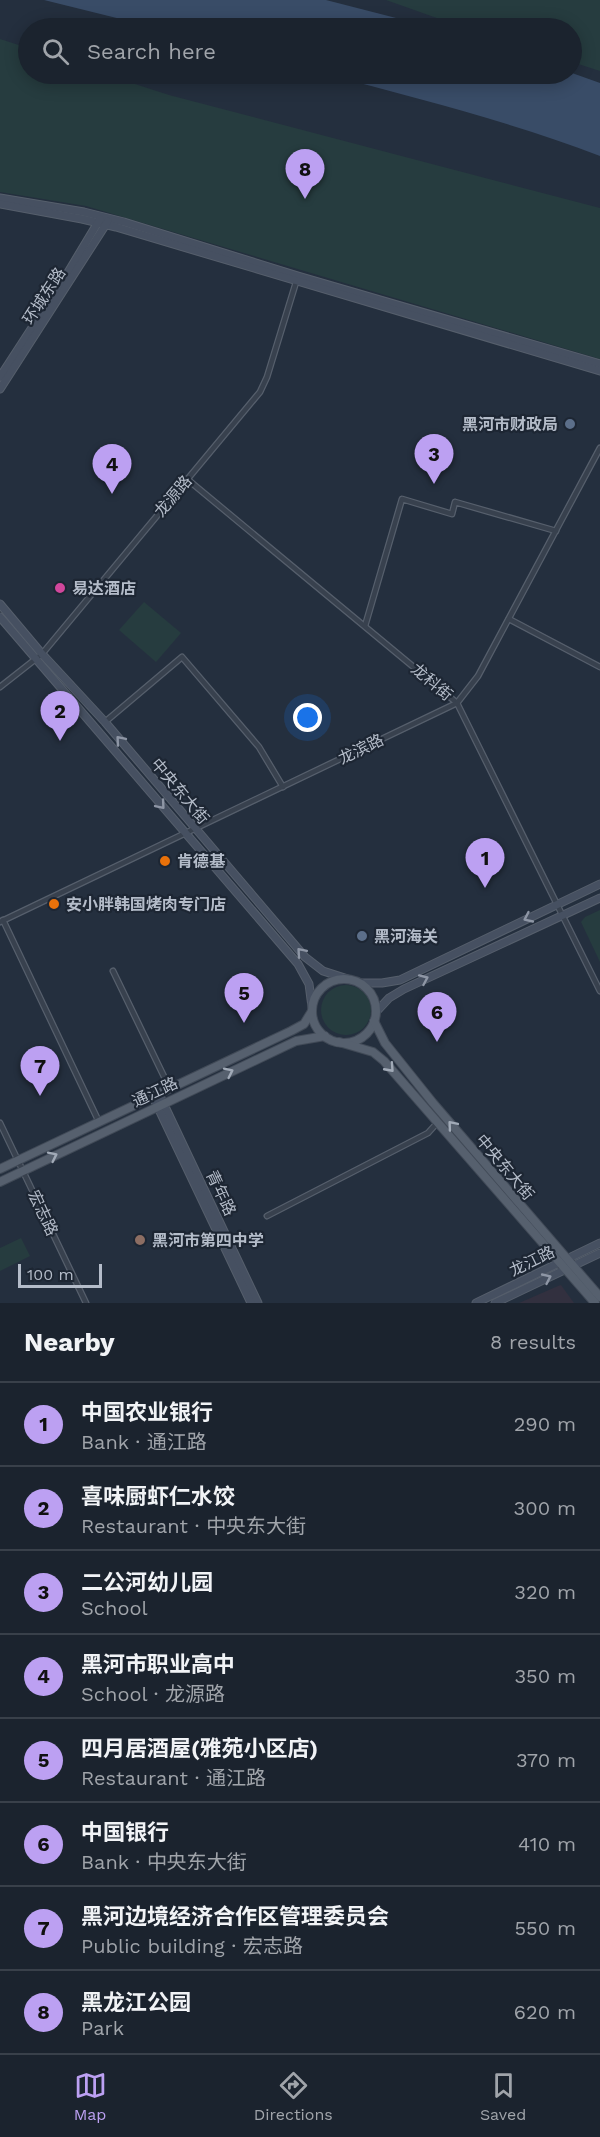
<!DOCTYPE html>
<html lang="en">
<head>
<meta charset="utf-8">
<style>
  :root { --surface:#1b232e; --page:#282f3a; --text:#f1f3f6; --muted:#a0a4aa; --line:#39404a; --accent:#bca0f2 }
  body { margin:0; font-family:"Work Sans","Noto Sans SC",sans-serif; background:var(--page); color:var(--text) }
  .scale { position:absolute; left:18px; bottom:15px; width:84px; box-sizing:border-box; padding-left:6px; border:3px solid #b4bcc9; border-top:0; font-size:16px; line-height:21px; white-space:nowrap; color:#b4bcc9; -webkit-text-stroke:4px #1d2633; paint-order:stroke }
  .you { position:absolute; left:308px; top:718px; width:21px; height:21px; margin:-15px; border:4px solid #fff; border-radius:50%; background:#1a73e8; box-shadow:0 0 0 9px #1a73e833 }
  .badge { display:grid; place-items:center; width:39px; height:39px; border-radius:50%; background:var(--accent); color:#111; font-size:20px; font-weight:700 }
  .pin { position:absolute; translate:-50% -50px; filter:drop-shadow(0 2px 3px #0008) }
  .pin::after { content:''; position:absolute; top:32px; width:21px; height:18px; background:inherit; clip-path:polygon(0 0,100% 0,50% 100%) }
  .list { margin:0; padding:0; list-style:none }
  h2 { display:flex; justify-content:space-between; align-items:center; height:78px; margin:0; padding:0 24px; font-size:26px }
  h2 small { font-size:20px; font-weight:400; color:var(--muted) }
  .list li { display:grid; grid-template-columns:39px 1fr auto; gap:18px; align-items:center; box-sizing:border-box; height:84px; padding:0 24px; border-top:2px solid var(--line) }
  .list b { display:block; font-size:22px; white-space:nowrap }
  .list p { margin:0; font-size:20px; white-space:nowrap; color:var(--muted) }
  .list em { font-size:20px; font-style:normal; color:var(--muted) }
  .icon { flex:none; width:33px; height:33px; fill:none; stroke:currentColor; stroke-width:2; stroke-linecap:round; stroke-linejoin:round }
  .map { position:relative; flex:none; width:600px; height:1303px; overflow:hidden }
  .search { position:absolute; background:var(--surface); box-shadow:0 3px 15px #0003; left:18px; right:18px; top:18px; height:66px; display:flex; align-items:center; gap:15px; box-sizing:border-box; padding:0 21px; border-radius:33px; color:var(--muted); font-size:22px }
  .sheet { height:750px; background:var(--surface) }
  nav { display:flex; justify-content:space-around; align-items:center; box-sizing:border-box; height:84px; border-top:2px solid var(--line); background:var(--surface); font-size:16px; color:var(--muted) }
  nav a { display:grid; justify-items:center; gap:3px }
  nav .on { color:var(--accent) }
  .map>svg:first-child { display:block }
</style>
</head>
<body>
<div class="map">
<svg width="600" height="1303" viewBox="0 0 600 1303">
  <rect width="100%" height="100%" fill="#242f3e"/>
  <path fill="#32303f" d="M 561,1285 L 574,1303 L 519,1303 L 558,1286 Z"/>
  <g fill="#263c3f">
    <path d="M 386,0 L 600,0 L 600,71 L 572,62 L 572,28 L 465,28 Z"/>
    <path d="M 0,39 L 28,48 L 28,74 L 104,74 L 169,95 L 600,208 L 600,359 L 86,206 L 0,192 Z"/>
    <path d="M 144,602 L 181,633 L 156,662 L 119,630 Z"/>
    <path d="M 600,910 L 600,962 L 581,922 L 585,917 Z"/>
    <circle cx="346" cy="1010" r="25"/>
    <path d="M 21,1238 L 30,1256 L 0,1271 L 0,1248 Z"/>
  </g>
  <g fill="#394c67">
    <path d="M 44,0 L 326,0 L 435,28 L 157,28 Z"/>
    <path d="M 572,73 L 600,83 L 600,156 C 511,122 417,98 325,74 Z"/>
  </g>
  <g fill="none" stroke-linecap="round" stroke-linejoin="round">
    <g stroke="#565f6c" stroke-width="7">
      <g id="street">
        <path d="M 187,479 L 457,703 L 600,991"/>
        <path d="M 509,619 L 600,667"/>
        <path d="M 365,626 L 402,499 L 452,514 L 455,502 L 556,531"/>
        <path d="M 0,687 L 42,654 L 260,392 L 267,377 L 297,279"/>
        <path d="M 105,722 L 182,657 L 259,747 L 283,787"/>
        <path d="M 3,920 L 99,1122"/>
        <path d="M 0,922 L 457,703 L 478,676 L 600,448"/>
        <path d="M 113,971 L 170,1089"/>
        <path d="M 0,1123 L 86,1303"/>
        <path d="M 267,1216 L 428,1133 L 437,1123"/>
      </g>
    </g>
    <g stroke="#565f6c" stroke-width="9">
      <g id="secondary">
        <path d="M 0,198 L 84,212 L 124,222 L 298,276 L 600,364"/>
        <path d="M 0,204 L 82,219 L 116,227 L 600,371"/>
        <path d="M 0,377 L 67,274 L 100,219"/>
        <path d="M 0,389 L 108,221"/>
        <path d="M 0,604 L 42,654 L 105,722 L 305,957 L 323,971 L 351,980"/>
        <path d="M 0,617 L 298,964 L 309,984 L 312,1007"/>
        <path d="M 360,983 L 382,983 L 400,980 L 600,884"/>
        <path d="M 376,1012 L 389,998 L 404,989 L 600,898"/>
        <path d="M 159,1094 L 258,1303"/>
        <path d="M 153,1097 L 251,1303"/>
        <path d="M 476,1303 L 600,1243"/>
        <path d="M 495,1303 L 600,1253"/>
      </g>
    </g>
    <g stroke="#414a57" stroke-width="10">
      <g id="primary">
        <circle cx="344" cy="1011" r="32"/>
        <path d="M 374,1021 L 385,1043 L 433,1103 L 600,1297"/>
        <path d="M 339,1042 L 373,1052 L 384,1061 L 595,1303"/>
        <path d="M 0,1169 L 291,1031 L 304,1024 L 312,1011"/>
        <path d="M 0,1182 L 296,1041 L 325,1036"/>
      </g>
    </g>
    <use href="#street" stroke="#38414e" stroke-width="4.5"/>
    <use href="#secondary" stroke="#465061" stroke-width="7"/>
    <use href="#primary" stroke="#56606e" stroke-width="8"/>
  </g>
  <defs><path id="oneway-chevron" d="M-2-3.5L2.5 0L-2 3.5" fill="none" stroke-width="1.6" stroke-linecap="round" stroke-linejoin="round" transform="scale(1.5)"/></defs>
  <g stroke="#8e96a5">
    <use href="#oneway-chevron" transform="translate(120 740) rotate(-130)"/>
    <use href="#oneway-chevron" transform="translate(161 805) rotate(50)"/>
    <use href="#oneway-chevron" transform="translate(528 918) rotate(155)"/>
    <use href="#oneway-chevron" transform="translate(301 952) rotate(-131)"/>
    <use href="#oneway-chevron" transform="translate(424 979) rotate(-24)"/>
    <use href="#oneway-chevron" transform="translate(547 1278) rotate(-25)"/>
  </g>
  <g stroke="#a1aab7">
    <use href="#oneway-chevron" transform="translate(390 1068) rotate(48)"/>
    <use href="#oneway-chevron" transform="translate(229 1072) rotate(-26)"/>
    <use href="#oneway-chevron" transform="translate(452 1125) rotate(-130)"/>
    <use href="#oneway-chevron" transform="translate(53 1156) rotate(-26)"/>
  </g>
  <g fill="#5c6f8a" stroke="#1d2633" stroke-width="2">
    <circle cx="570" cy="424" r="6"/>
    <circle cx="362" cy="936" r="6"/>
  </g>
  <circle fill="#d1479c" stroke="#1d2633" stroke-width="2" cx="60" cy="588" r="6"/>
  <g fill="#e8710a" stroke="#1d2633" stroke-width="2">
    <circle cx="165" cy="861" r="6"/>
    <circle cx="54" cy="904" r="6"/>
  </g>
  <circle fill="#8d6e63" stroke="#1d2633" stroke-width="2" cx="140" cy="1240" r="6"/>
  <g text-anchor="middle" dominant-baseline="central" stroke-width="4.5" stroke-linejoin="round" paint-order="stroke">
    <g font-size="16" fill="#b4bcc9" stroke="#1d2633">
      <text transform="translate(44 296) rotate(-57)">环城东路</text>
      <text transform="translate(173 496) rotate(-50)">龙源路</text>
      <text transform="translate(432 682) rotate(40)">龙科街</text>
      <text transform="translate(361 749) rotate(-26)">龙滨路</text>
      <text transform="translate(180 791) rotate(50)">中央东大街</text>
      <text transform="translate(155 1092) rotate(-25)">通江路</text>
      <text transform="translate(505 1167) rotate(50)">中央东大街</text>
      <text transform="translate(221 1193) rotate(65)">青年路</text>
      <text transform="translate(43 1213) rotate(65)">宏志路</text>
      <text transform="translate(532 1261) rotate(-26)">龙江路</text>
    </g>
    <g font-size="16" font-weight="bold" fill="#b4bcc9" stroke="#1d2633" text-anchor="start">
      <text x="558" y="424" text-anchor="end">黑河市财政局</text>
      <text x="72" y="588">易达酒店</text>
      <text x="177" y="861">肯德基</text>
      <text x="66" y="904">安小胖韩国烤肉专门店</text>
      <text x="374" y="936">黑河海关</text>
      <text x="152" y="1240">黑河市第四中学</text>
    </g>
  </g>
</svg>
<div class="scale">100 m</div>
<div class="you"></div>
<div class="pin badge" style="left:485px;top:888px">1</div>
<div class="pin badge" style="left:60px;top:741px">2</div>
<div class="pin badge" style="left:434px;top:484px">3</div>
<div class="pin badge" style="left:112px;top:494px">4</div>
<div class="pin badge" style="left:244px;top:1023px">5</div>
<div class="pin badge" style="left:437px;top:1042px">6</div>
<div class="pin badge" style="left:40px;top:1096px">7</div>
<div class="pin badge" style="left:305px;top:199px">8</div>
<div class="search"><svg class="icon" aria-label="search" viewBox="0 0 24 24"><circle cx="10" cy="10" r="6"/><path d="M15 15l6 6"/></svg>Search here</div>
</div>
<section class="sheet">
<h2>Nearby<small>8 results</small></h2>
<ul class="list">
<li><span class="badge">1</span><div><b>中国农业银行</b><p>Bank · 通江路</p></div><em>290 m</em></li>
<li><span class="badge">2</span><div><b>喜味厨虾仁水饺</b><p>Restaurant · 中央东大街</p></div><em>300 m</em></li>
<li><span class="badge">3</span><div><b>二公河幼儿园</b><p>School</p></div><em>320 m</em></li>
<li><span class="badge">4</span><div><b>黑河市职业高中</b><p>School · 龙源路</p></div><em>350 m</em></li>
<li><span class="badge">5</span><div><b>四月居酒屋(雅苑小区店)</b><p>Restaurant · 通江路</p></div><em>370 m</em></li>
<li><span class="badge">6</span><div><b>中国银行</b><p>Bank · 中央东大街</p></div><em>410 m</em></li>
<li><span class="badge">7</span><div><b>黑河边境经济合作区管理委员会</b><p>Public building · 宏志路</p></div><em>550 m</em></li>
<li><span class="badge">8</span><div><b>黑龙江公园</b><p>Park</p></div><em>620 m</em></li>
</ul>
</section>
<nav>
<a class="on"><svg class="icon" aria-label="map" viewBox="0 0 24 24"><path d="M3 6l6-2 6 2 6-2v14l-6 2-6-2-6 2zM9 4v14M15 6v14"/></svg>Map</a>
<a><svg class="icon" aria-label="directions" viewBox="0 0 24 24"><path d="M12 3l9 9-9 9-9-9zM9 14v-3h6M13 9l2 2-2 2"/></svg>Directions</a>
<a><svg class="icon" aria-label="saved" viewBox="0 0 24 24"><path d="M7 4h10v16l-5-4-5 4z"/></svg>Saved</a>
</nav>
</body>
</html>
